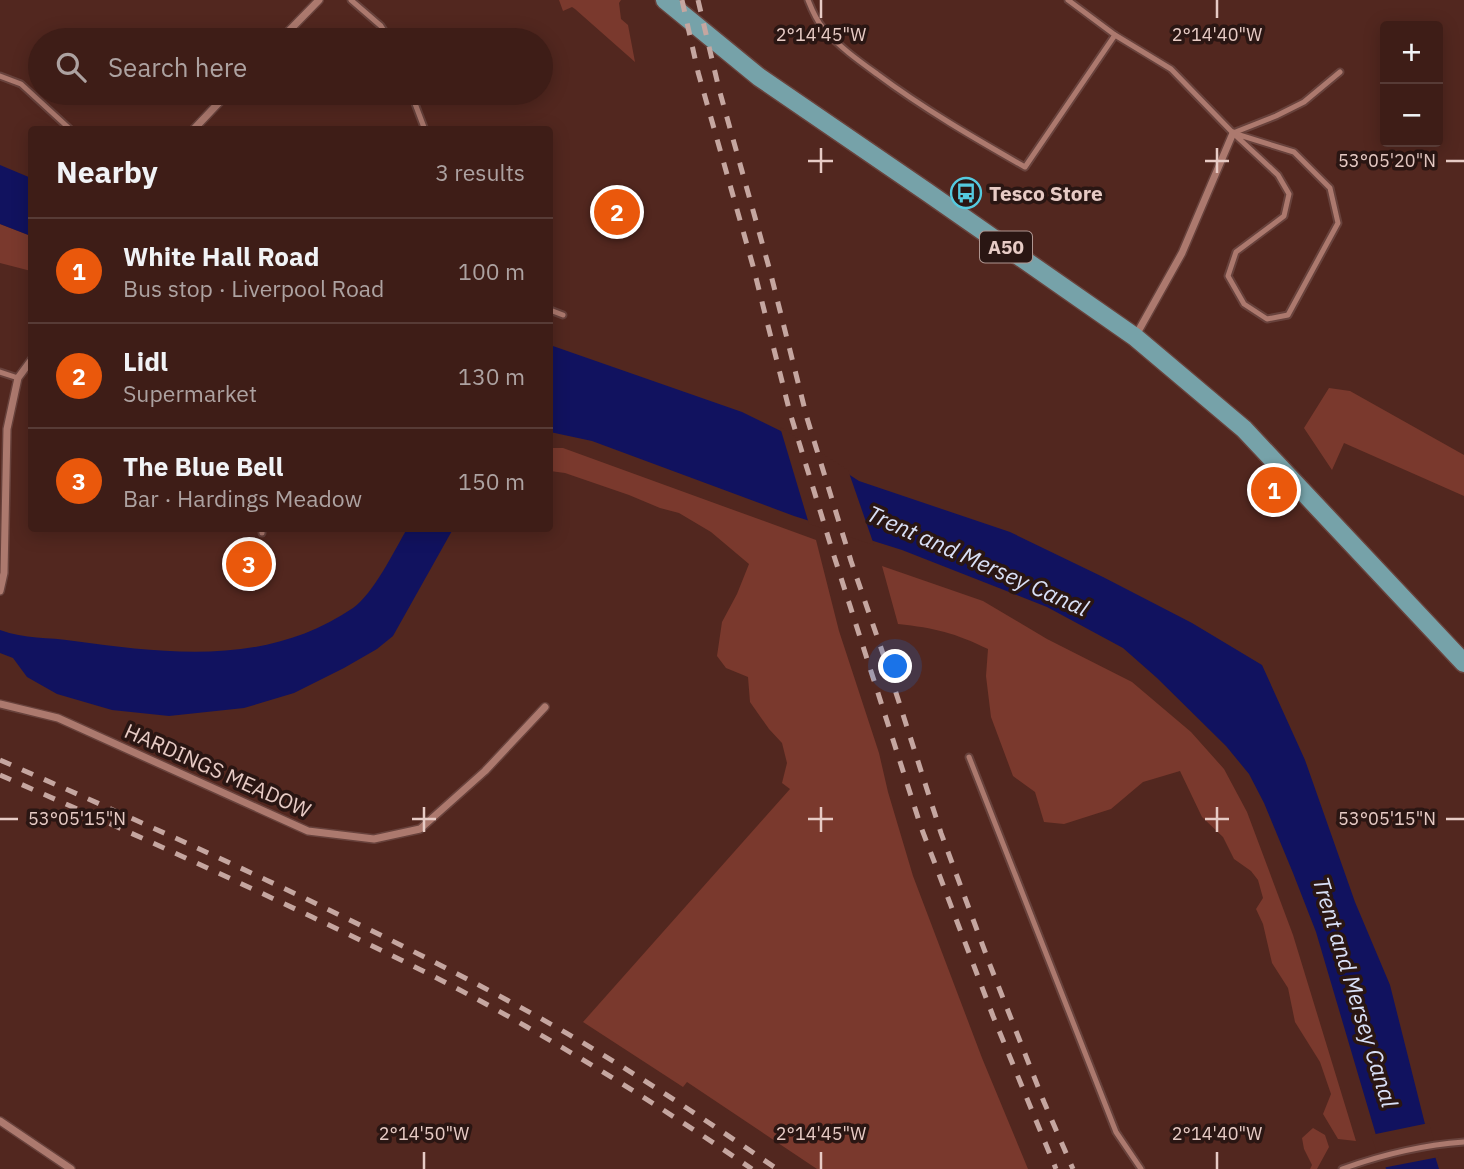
<!DOCTYPE html>
<html lang="en">
<head>
<meta charset="utf-8">
<style>
  :root { --surface:#3e1d17; --page:#492a24; --text:#f1f3f6; --muted:#ada2a1; --line:#573b36; --accent:#ea580c }
  body { margin:0; font-family:"IBM Plex Sans",sans-serif; background:var(--page); color:var(--text) }
  .controls { position:absolute; right:21px; top:21px; display:grid; overflow:hidden; border-radius:7px; box-shadow:0 4px 18px #0003 }
  .controls button { width:63px; height:63px; display:grid; place-items:center; padding:0; border:0; border-bottom:2px solid var(--line); background:var(--surface); color:var(--text); font:35px sans-serif }
  .you { position:absolute; left:896px; top:667px; width:24px; height:24px; margin:-18px; border:5px solid #fff; border-radius:50%; background:#1a73e8; box-shadow:0 0 0 10px #1a73e833 }
  .badge { display:grid; place-items:center; width:46px; height:46px; border-radius:50%; background:var(--accent); color:#fff; font-size:23px; font-weight:700 }
  .pin { position:absolute; translate:-50% -50%; border:4px solid #fff; box-shadow:0 2px 7px #0006 }
  .list { margin:0; padding:0; list-style:none }
  h2 { display:flex; justify-content:space-between; align-items:center; height:91px; margin:0; padding:0 28px; font-size:30px }
  h2 small { font-size:23px; font-weight:400; color:var(--muted) }
  .list li { display:grid; grid-template-columns:46px 1fr auto; gap:21px; align-items:center; box-sizing:border-box; height:105px; padding:0 28px; border-top:2px solid var(--line) }
  .list b { display:block; font-size:26px; white-space:nowrap }
  .list p { margin:0; font-size:23px; white-space:nowrap; color:var(--muted) }
  .list em { font-size:23px; font-style:normal; color:var(--muted) }
  .icon { flex:none; width:38px; height:38px; fill:none; stroke:currentColor; stroke-width:2; stroke-linecap:round; stroke-linejoin:round }
  .map { position:relative; flex:none; width:1464px; height:1169px; overflow:hidden }
  .search { position:absolute; background:var(--surface); box-shadow:0 4px 18px #0003; left:28px; top:28px; width:525px; height:77px; display:flex; align-items:center; gap:18px; box-sizing:border-box; padding:0 24px; border-radius:38px; color:var(--muted); font-size:26px }
  .panel { position:absolute; background:var(--surface); box-shadow:0 4px 18px #0003; left:28px; top:126px; width:525px; height:406px; border-radius:7px }
  .map>svg:first-child { display:block }
</style>
</head>
<body>
<div class="map">
<svg width="1464" height="1169" viewBox="0 0 1464 1169">
  <rect width="100%" height="100%" fill="#52271f"/>
  <g fill="#7a392d">
    <path d="M 559,0 L 621,0 L 619,3 L 621,19 L 628,25 L 635,62 L 575,9 L 572,7 L 563,11 Z"/>
    <path d="M 0,224 L 31,236 L 31,271 L 0,263 Z"/>
    <path d="M 1329,388 L 1350,391 L 1464,455 L 1464,496 L 1344,443 L 1332,470 L 1304,428 Z"/>
    <path d="M 550,448 L 563,448 L 816,540 L 839,631 L 879,753 L 888,792 L 913,876 L 982,1058 L 1028,1169 L 817,1169 L 687,1082 L 683,1087 L 583,1022 L 790,789 L 782,783 L 787,763 L 782,743 L 769,729 L 750,702 L 748,677 L 726,668 L 717,656 L 722,622 L 737,594 L 749,564 L 711,532 L 679,513 L 660,508 L 629,495 L 565,473 L 550,471 Z"/>
    <path d="M 882,566 L 983,601 L 1047,639 L 1132,682 L 1191,732 L 1224,769 L 1247,812 L 1293,935 L 1356,1141 L 1338,1139 L 1323,1114 L 1331,1094 L 1320,1062 L 1295,1022 L 1288,988 L 1272,963 L 1263,924 L 1256,909 L 1263,898 L 1258,880 L 1251,871 L 1234,859 L 1223,837 L 1202,817 L 1180,771 L 1143,782 L 1111,809 L 1064,824 L 1044,822 L 1035,792 L 1013,776 L 991,717 L 986,676 L 988,649 C 955,633 935,628 898,624 Z"/>
    <path d="M 1313,1128 L 1325,1135 L 1329,1147 L 1317,1169 L 1310,1169 L 1312,1165 L 1304,1149 L 1302,1138 Z"/>
  </g>
  <g fill="#11125f">
    <path d="M 0,165 L 31,178 L 31,236 L 0,224 Z"/>
    <path d="M 550,345 L 742,412 L 785,433 L 859,481 L 1010,532 L 1103,577 L 1192,623 L 1262,665 L 1305,760 L 1355,902 L 1390,985 L 1425,1124 L 1439,1169 L 1386,1169 L 1316,932 L 1293,873 L 1264,803 L 1249,774 L 1226,746 L 1157,678 L 1123,648 L 1047,607 L 902,550 L 794,516 L 592,441 L 550,432 Z"/>
    <path d="M 407,529 L 453,529 L 393,636 L 377,649 L 344,668 L 294,693 L 244,708 L 169,716 L 112,710 L 57,694 L 27,677 L 13,658 L 0,653 L 0,630 C 25,639 48,637 74,641 C 170,654 268,666 353,608 C 374,593 394,551 407,529 Z"/>
  </g>
  <g fill="#52271f">
    <path d="M 780,427 L 848,470 L 874,545 L 809,524 Z"/>
    <path d="M 1429,1123 L 1439,1157 L 1382,1168 L 1371,1135 Z"/>
  </g>
  <g fill="none" stroke-linecap="round" stroke-linejoin="round">
    <g stroke="#68423c" stroke-width="9">
      <g id="service">
        <path d="M 351,0 L 381,26 L 390,40"/>
        <path d="M 808,0 C 812,10 816,20 823,28 C 838,46 859,61 877,74 C 924,109 974,138 1025,167 L 1115,35"/>
        <path d="M 1068,0 L 1115,35 L 1171,69 L 1233,133 L 1278,175 L 1289,194 L 1284,216 L 1236,252 L 1228,276 L 1244,304 L 1267,319 L 1288,315 L 1338,223 L 1330,188 L 1294,152 L 1233,133"/>
        <path d="M 0,76 L 21,84 L 71,130"/>
        <path d="M 411,93 L 425,130"/>
        <path d="M 1233,133 L 1276,116 L 1304,102 L 1340,72"/>
        <path d="M 550,310 L 563,315"/>
        <path d="M 0,372 L 18,378"/>
        <path d="M 262,533 L 262,528"/>
        <path d="M 969,757 L 1116,1132 L 1141,1169"/>
        <path d="M 1342,1169 C 1381,1155 1423,1145 1464,1142"/>
      </g>
    </g>
    <g stroke="#68423c" stroke-width="10">
      <g id="minor">
        <path d="M 280,40 L 319,0"/>
        <path d="M 193,130 L 228,93"/>
        <path d="M 1135,337 L 1182,253 L 1233,133"/>
        <path d="M 0,591 L 4,573 L 7,429 L 18,378 L 32,359"/>
        <path d="M 0,704 L 58,718 L 308,831 L 374,839 L 420,829 L 485,771 L 545,707"/>
        <path d="M 0,1121 L 71,1169"/>
      </g>
    </g>
    <g stroke="#68423c" stroke-width="21">
      <path id="primary" d="M 665,0 L 759,77 L 927,192 L 1135,337 L 1244,429 L 1464,663"/>
    </g>
    <use href="#service" stroke="#ac796e" stroke-width="5"/>
    <use href="#minor" stroke="#ac796e" stroke-width="7"/>
    <use href="#primary" stroke="#76a2a9" stroke-width="18"/>
    <g stroke="#c5a6a0" stroke-width="5" stroke-dasharray="12 12" stroke-linecap="butt">
      <path d="M 682,0 L 698,72 L 753,266 L 790,413 L 834,556 L 921,827 L 993,1016 L 1056,1169"/>
      <path d="M 698,0 L 719,89 L 770,271 L 807,418 L 851,561 L 889,671 L 941,833 L 990,965 L 1044,1102 L 1073,1169"/>
      <path d="M 0,760 C 180,839 358,919 531,1013 C 616,1060 697,1114 777,1169"/>
      <path d="M 0,775 C 110,823 220,873 329,925 C 396,957 463,990 527,1027 C 604,1071 679,1119 752,1169"/>
    </g>
  </g>
  <path fill="none" stroke="#e7cbc5" stroke-width="2.5" d="M 821,0 L 821,18M 1217,0 L 1217,18M 821,148 L 821,173M 1217,148 L 1217,173M 808,161 L 833,161M 1205,161 L 1229,161M 1446,161 L 1464,161M 424,807 L 424,832M 821,807 L 821,832M 1217,807 L 1217,832M 0,819 L 18,819M 412,819 L 436,819M 808,819 L 833,819M 1205,819 L 1229,819M 1446,819 L 1464,819M 424,1152 L 424,1169M 821,1152 L 821,1169M 1217,1152 L 1217,1169"/>
  <defs>
    <g id="bus-ring" transform="scale(1.575)"><circle r="9.5" fill="#2a1613" stroke="#55cadf" stroke-width="1.5"/><path d="M-5-6H5V4H4V6H2V4H-2V6H-4V4H-5ZM-3.5-4V0h7V-4ZM-3.5 1.2v1.5H-2V1.2ZM2 1.2v1.5H3.5V1.2Z" fill="#55cadf"/></g>
  </defs>
  <g fill-rule="evenodd">
    <use href="#bus-ring" x="966" y="193"/>
  </g>
  <g text-anchor="middle" dominant-baseline="central" stroke-width="7" stroke-linejoin="round" paint-order="stroke">
    <rect fill="#2a1613" stroke="#ae9590" stroke-width="2" x="980" y="231.5" width="52" height="31" rx="5"/>
    <g font-size="19" font-weight="bold" fill="#e7cbc5">
      <text x="1006" y="247">A50</text>
    </g>
    <g font-size="21" font-weight="bold" fill="#e7cbc5" stroke="#2a1613" text-anchor="start">
      <text x="989" y="193">Tesco Store</text>
    </g>
    <g font-size="21" fill="#e7cbc5" stroke="#2a1613">
      <text transform="translate(218 770) rotate(24)">HARDINGS MEADOW</text>
    </g>
    <g font-size="23" font-style="italic" fill="#d9e0f7" stroke="#2a1613">
      <text transform="translate(978 560) rotate(24)">Trent and Mersey Canal</text>
      <text transform="translate(1356 992) rotate(73)">Trent and Mersey Canal</text>
    </g>
  </g>
  <g font-size="18" text-anchor="middle" fill="#e7cbc5" stroke="#2a1613" stroke-width="7" stroke-linejoin="round" paint-order="stroke">
    <text x="821" y="41">2°14'45"W</text>
    <text x="1217" y="41">2°14'40"W</text>
    <text x="1387" y="167">53°05'20"N</text>
    <text x="77" y="825">53°05'15"N</text>
    <text x="1387" y="825">53°05'15"N</text>
    <text x="424" y="1140">2°14'50"W</text>
    <text x="821" y="1140">2°14'45"W</text>
    <text x="1217" y="1140">2°14'40"W</text>
  </g>
</svg>
<div class="controls">
<button>+</button>
<button>−</button>
</div>
<div class="you"></div>
<div class="pin badge" style="left:1274px;top:490px">1</div>
<div class="pin badge" style="left:617px;top:212px">2</div>
<div class="pin badge" style="left:249px;top:564px">3</div>
<div class="search"><svg class="icon" aria-label="search" viewBox="0 0 24 24"><circle cx="10" cy="10" r="6"/><path d="M15 15l6 6"/></svg>Search here</div>
<section class="panel">
<h2>Nearby<small>3 results</small></h2>
<ul class="list">
<li><span class="badge">1</span><div><b>White Hall Road</b><p>Bus stop · Liverpool Road</p></div><em>100 m</em></li>
<li><span class="badge">2</span><div><b>Lidl</b><p>Supermarket</p></div><em>130 m</em></li>
<li><span class="badge">3</span><div><b>The Blue Bell</b><p>Bar · Hardings Meadow</p></div><em>150 m</em></li>
</ul>
</section>
</div>
</body>
</html>
